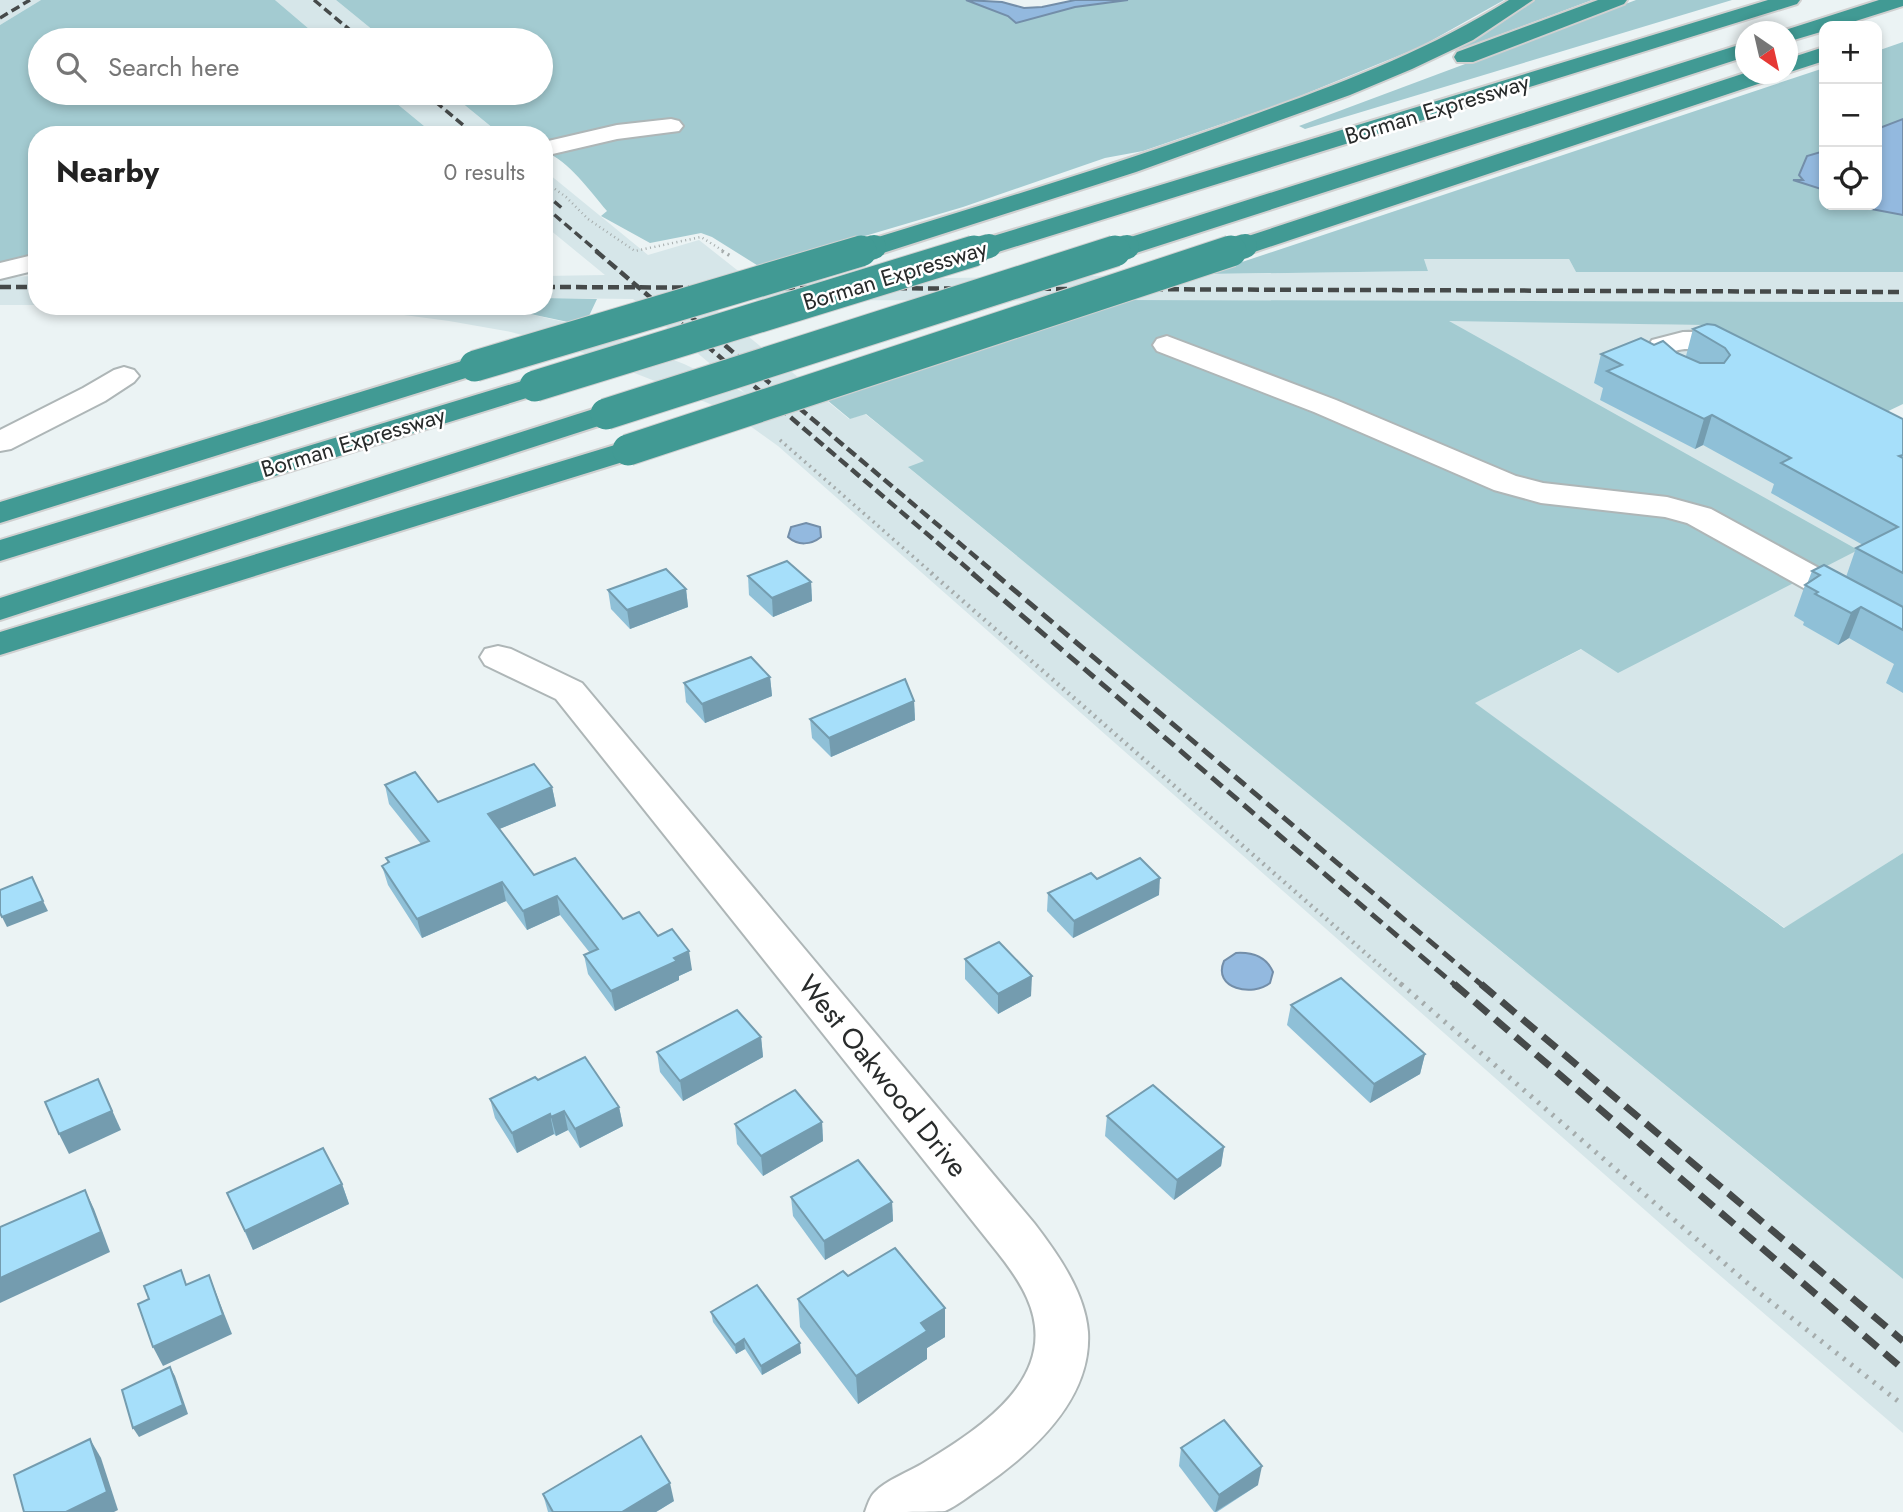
<!DOCTYPE html>
<html lang="en">
<head>
<meta charset="utf-8">
<style>
  :root { --surface:#fff; --page:#f6f6f6; --text:#222; --muted:#767676; --line:#e0e0e0 }
  body { margin:0; font-family:Jost,sans-serif; background:var(--page); color:var(--text) }
  .controls { position:absolute; right:21px; top:21px; display:grid; overflow:hidden; border-radius:14px; box-shadow:0 4px 10px #0003 }
  .controls button { width:63px; height:63px; display:grid; place-items:center; padding:0; border:0; border-bottom:2px solid var(--line); background:var(--surface); color:var(--text); font:35px sans-serif }
  .compass { position:absolute; left:1735px; top:21px; width:63px; height:63px; border-radius:50%; background:var(--surface); box-shadow:0 4px 10px #0003; rotate:146deg }
  .list { margin:0; padding:0; list-style:none }
  h2 { display:flex; justify-content:space-between; align-items:center; height:91px; margin:0; padding:0 28px; font-size:30px }
  h2 small { font-size:23px; font-weight:400; color:var(--muted) }
  .icon { flex:none; width:38px; height:38px; fill:none; stroke:currentColor; stroke-width:2; stroke-linecap:round; stroke-linejoin:round }
  .map { position:relative; flex:none; width:1903px; height:1512px; overflow:hidden }
  .search { position:absolute; background:var(--surface); box-shadow:0 4px 10px #0003; left:28px; top:28px; width:525px; height:77px; display:flex; align-items:center; gap:18px; box-sizing:border-box; padding:0 24px; border-radius:38px; color:var(--muted); font-size:26px }
  .panel { position:absolute; background:var(--surface); box-shadow:0 4px 10px #0003; left:28px; top:126px; width:525px; height:189px; border-radius:28px }
  .map>svg:first-child { display:block }
</style>
</head>
<body>
<div class="map">
<svg width="1903" height="1512" viewBox="0 0 1903 1512">
  <rect width="100%" height="100%" fill="#ebf3f4"/>
  <g fill="#d6e6e9">
    <path d="M 0,0 L 41,0 L 0,25 Z"/>
    <path d="M 275,0 L 336,0 L 385,40 L 322,40 Z"/>
    <path d="M 384,93 L 450,93 L 501,135 L 435,135 Z"/>
    <path d="M 544,170 L 648,255 L 699,240 L 751,281 L 1428,271 L 1424,259 L 1569,259 L 1576,272 L 1903,272 L 1903,302 L 704,300 L 849,419 L 865,414 L 925,461 L 909,468 L 1903,1279 L 1903,1433 L 1688,1248 L 778,446 L 746,423 L 710,404 L 660,383 L 573,349 L 511,332 L 449,321 L 366,310 L 273,306 L 493,306 L 591,328 L 684,364 L 745,393 L 633,299 L 544,298 L 544,276 L 605,275 L 544,225 Z"/>
    <path d="M 37,276 L 37,305 L 0,305 L 0,277 Z"/>
    <path d="M 1447,320 L 1704,325 L 1903,427 L 1903,853 L 1785,928 L 1474,703 L 1582,649 Z"/>
  </g>
  <g fill="#a3cbd1">
    <path d="M 41,0 L 275,0 L 322,40 L 40,40 L 40,93 L 384,93 L 435,135 L 37,135 L 37,255 L 0,266 L 0,25 Z"/>
    <path d="M 336,0 L 966,0 L 1008,16 L 1128,0 L 1504,0 L 1420,47 L 1283,103 L 1143,151 L 1105,158 L 963,207 L 760,267 L 712,237 L 701,233 L 650,243 L 601,216 L 607,211 C 589,190 570,162 544,151 L 544,135 L 507,135 L 494,129 L 450,93 L 541,93 L 541,40 L 488,40 L 474,31 L 437,40 L 385,40 Z"/>
    <path d="M 1535,0 L 1592,0 L 1461,49 L 1449,50 Z"/>
    <path d="M 1636,0 L 1732,0 L 1305,129 L 1299,126 Z"/>
    <path d="M 1903,42 L 1903,119 L 1877,129 L 1877,51 Z"/>
    <path d="M 1824,68 L 1824,151 L 1807,156 L 1803,180 L 1795,180 L 1824,190 L 1824,205 L 1850,205 L 1903,215 L 1903,272 L 1576,272 L 1569,259 L 1424,259 L 1428,271 L 1206,274 Z"/>
    <path d="M 544,298 L 597,299 L 589,316 L 568,322 L 493,306 L 544,306 Z"/>
    <path d="M 1126,300 L 1903,302 L 1903,404 L 1880,415 L 1704,325 L 1449,321 L 1858,550 L 1618,673 L 1581,649 L 1475,703 L 1784,928 L 1903,853 L 1903,1279 L 908,467 L 924,461 L 866,414 L 850,419 L 827,400 Z"/>
  </g>
  <g fill="#93b9df" stroke="#738ea9" stroke-width="2">
    <path d="M 966,0 L 1002,2 L 1024,8 L 1042,7 L 1075,0 L 1128,0 L 1075,7 L 1016,23 L 1008,16 Z"/>
    <path d="M 1903,119 L 1903,215 L 1850,205 L 1877,205 L 1877,129 Z"/>
    <path d="M 1824,151 L 1824,190 L 1793,180 L 1803,180 L 1799,175 L 1807,156 Z"/>
    <path d="M 806,523 L 820,527 L 821,537 C 811,545 798,546 788,537 L 791,527 Z"/>
    <path d="M 1236,953 C 1252,952 1266,956 1273,972 L 1270,983 C 1253,997 1212,989 1224,961 Z"/>
  </g>
  <g fill="none" stroke-linecap="round" stroke-linejoin="round">
    <g stroke="#aeb6b7" stroke-width="4">
      <g id="minor">
        <path d="M 671,119 L 679,121 L 683,126 L 679,131 L 617,139 L 544,156 L 544,142 L 617,125 Z"/>
        <path d="M 37,254 L 37,270 L 0,279 L 0,263 Z"/>
        <path d="M 1683,332 C 1704,331 1740,336 1754,355 L 1749,361 C 1722,368 1705,342 1675,351 C 1683,363 1698,365 1706,377 L 1701,383 C 1676,390 1658,371 1645,351 L 1652,340 Z"/>
        <path d="M 1167,336 L 1336,400 L 1516,476 L 1543,483 L 1667,497 L 1711,509 L 1903,614 L 1903,639 L 1890,636 L 1687,523 L 1665,517 L 1541,503 L 1494,490 L 1314,412 L 1157,351 L 1153,345 L 1157,339 Z"/>
        <path d="M 124,367 L 134,370 L 139,376 L 134,382 L 105,401 L 11,449 L 0,451 L 0,430 L 83,388 L 114,370 Z"/>
        <path d="M 498,646 L 511,649 L 582,683 L 1034,1223 C 1057,1253 1085,1292 1088,1332 C 1092,1400 1032,1453 981,1488 C 970,1495 957,1506 945,1511 C 932,1512 882,1512 865,1512 C 867,1506 870,1497 874,1493 C 886,1480 909,1472 925,1462 C 982,1427 1062,1376 1027,1298 C 1020,1282 1009,1267 998,1253 L 556,699 L 485,665 L 480,657 L 485,649 Z"/>
      </g>
    </g>
    <g stroke="#d0d0d0" stroke-width="4">
      <g id="highway">
        <path d="M 1509,0 L 1533,0 L 1473,40 L 1412,69 L 1350,95 L 1136,172 L 883,253 L 874,255 L 865,253 L 861,247 L 865,241 C 995,201 1125,162 1253,115 C 1341,83 1429,50 1509,0 Z"/>
        <path d="M 1598,0 L 1627,0 L 1624,4 L 1473,62 L 1457,62 L 1454,57 L 1457,52 Z"/>
        <path d="M 1768,0 L 1800,0 L 1797,4 L 998,252 L 989,254 L 980,252 L 976,246 L 980,240 Z"/>
        <path d="M 1879,0 L 1903,0 L 1903,6 L 1840,26 L 1824,26 L 1824,31 L 1787,42 L 1787,32 L 1779,32 Z"/>
        <path d="M 1745,43 L 1745,57 L 1136,253 L 1127,255 L 1118,253 L 1114,247 L 1118,241 Z"/>
        <path d="M 1824,47 L 1824,61 L 1787,73 L 1787,59 Z"/>
        <path d="M 1745,73 L 1776,74 L 1773,79 L 1254,252 L 1245,254 L 1236,252 L 1232,246 L 1236,240 Z"/>
        <path d="M 475,357 L 485,360 L 490,366 L 485,372 L 0,523 L 0,502 Z"/>
        <path d="M 535,377 L 546,380 L 550,386 L 546,392 L 0,561 L 0,540 Z"/>
        <path d="M 606,405 L 617,408 L 621,414 L 617,420 L 0,620 L 0,598 Z"/>
        <path d="M 628,441 L 639,443 L 644,450 L 639,457 L 0,655 L 0,632 Z"/>
      </g>
    </g>
    <path stroke="#a5acac" stroke-width="2.5" stroke-dasharray="1 3.5" stroke-linecap="butt" d="M 544,181 L 566,197 L 588,219 L 635,251 L 701,237 L 725,252"/>
    <g stroke="#a5acac" stroke-width="3.5" stroke-dasharray="2 4.5" stroke-linecap="butt">
      <path d="M 722,251 L 732,257"/>
      <path d="M 780,440 L 933,574"/>
    </g>
    <path stroke="#a5acac" stroke-width="4.5" stroke-dasharray="2 5" stroke-linecap="butt" d="M 931,573 L 1403,986"/>
    <path stroke="#a5acac" stroke-width="5" stroke-dasharray="2.5 7" stroke-linecap="butt" d="M 1401,984 L 1752,1287 L 1903,1405"/>
    <use href="#minor" fill="#fff" fill-rule="evenodd"/>
    <use href="#highway" fill="#419a94" fill-rule="evenodd"/>
    <g stroke="#464a4a" stroke-width="3.5" stroke-dasharray="9 4.5" stroke-linecap="butt">
      <path d="M 314,0 L 362,40"/>
      <path d="M 0,18 L 30,0"/>
      <path d="M 425,93 L 475,135"/>
      <path d="M 544,193 L 563,209"/>
      <path d="M 544,206 L 598,252"/>
    </g>
    <g stroke="#464a4a" stroke-width="4.5" stroke-dasharray="11 5" stroke-linecap="butt">
      <path d="M 596,251 L 974,574"/>
      <path d="M 0,287 L 37,287"/>
      <path d="M 544,287 L 1903,292"/>
      <path d="M 676,304 L 996,574"/>
    </g>
    <g stroke="#464a4a" stroke-width="5" stroke-dasharray="14 7" stroke-linecap="butt">
      <path d="M 972,573 L 1456,986"/>
      <path d="M 994,573 L 1483,986"/>
    </g>
    <g stroke="#464a4a" stroke-width="7" stroke-dasharray="18 9" stroke-linecap="butt">
      <path d="M 1454,984 L 1903,1369"/>
      <path d="M 1481,984 L 1903,1341"/>
    </g>
    <g stroke="#d0d0d0" stroke-width="25" stroke-linecap="butt">
      <g id="highway-bridge-far1">
        <path d="M 856,252 L 874,247"/>
        <path d="M 968,252 L 989,246"/>
        <path d="M 1110,252 L 1127,247"/>
        <path d="M 1225,252 L 1245,246"/>
      </g>
    </g>
    <g stroke="#d0d0d0" stroke-width="33" stroke-linecap="butt">
      <g id="highway-bridge">
        <path d="M 475,366 L 861,251"/>
        <path d="M 535,386 L 974,251"/>
        <path d="M 606,414 L 1115,251"/>
        <path d="M 628,450 L 1231,251"/>
      </g>
    </g>
    <use href="#highway-bridge-far1" stroke="#419a94" stroke-width="24"/>
    <use href="#highway-bridge" stroke="#419a94" stroke-width="31"/>
  </g>
  <g fill="#8fc0d7">
    <path d="M 1693,329 L 1903,419 L 1903,693 L 1886,683 L 1894,664 L 1849,638 L 1838,645 L 1803,625 L 1804,622 L 1794,616 L 1805,585 L 1807,584 L 1812,571 L 1846,577 L 1856,548 L 1863,545 L 1771,493 L 1774,484 L 1703,445 L 1695,449 L 1600,400 L 1603,388 L 1594,383 L 1601,354 L 1677,353 L 1686,356 Z"/>
    <path d="M 748,576 L 811,582 L 812,601 L 773,617 L 749,595 Z"/>
    <path d="M 686,589 L 688,607 L 630,629 L 611,609 L 608,590 Z"/>
    <path d="M 770,677 L 772,696 L 705,723 L 686,702 L 684,683 Z"/>
    <path d="M 914,701 L 915,720 L 831,757 L 812,738 L 810,719 Z"/>
    <path d="M 385,785 L 438,802 L 552,787 L 556,806 L 499,829 L 534,875 L 658,936 L 692,970 L 679,976 L 679,980 L 615,1011 L 588,974 L 584,955 L 590,953 L 560,915 L 527,930 L 506,901 L 422,938 L 388,885 L 382,866 L 388,863 L 386,858 L 421,844 L 389,804 Z"/>
    <path d="M 1097,879 L 1159,895 L 1073,938 L 1047,911 L 1048,893 Z"/>
    <path d="M 965,959 L 1031,996 L 998,1014 L 965,979 Z"/>
    <path d="M 1291,1005 L 1425,1054 L 1420,1074 L 1370,1103 L 1287,1025 Z"/>
    <path d="M 761,1037 L 763,1057 L 683,1101 L 660,1072 L 657,1052 Z"/>
    <path d="M 538,1080 L 619,1107 L 623,1126 L 580,1148 L 568,1130 L 556,1136 L 554,1134 L 517,1153 L 495,1118 L 490,1099 Z"/>
    <path d="M 1107,1116 L 1224,1147 L 1221,1166 L 1174,1200 L 1105,1136 Z"/>
    <path d="M 822,1122 L 823,1141 L 763,1176 L 737,1144 L 735,1124 Z"/>
    <path d="M 342,1184 L 349,1204 L 253,1250 L 227,1193 Z"/>
    <path d="M 791,1197 L 892,1202 L 893,1221 L 825,1260 L 793,1216 Z"/>
    <path d="M 848,1276 L 945,1337 L 927,1348 L 927,1359 L 858,1404 L 800,1327 L 798,1299 Z"/>
    <path d="M 711,1312 L 801,1353 L 762,1375 L 745,1349 L 736,1354 L 713,1322 Z"/>
    <path d="M 1181,1448 L 1258,1485 L 1217,1512 L 1214,1512 L 1179,1466 Z"/>
    <path d="M 543,1494 L 674,1501 L 656,1512 L 548,1512 Z"/>
  </g>
  <g fill="#749caf">
    <path d="M 1712,415 L 1703,445 L 1695,449 L 1704,419 Z"/>
    <path d="M 811,582 L 812,601 L 773,617 L 772,598 Z"/>
    <path d="M 686,589 L 688,607 L 630,629 L 627,610 Z"/>
    <path d="M 1861,607 L 1849,638 L 1838,645 L 1851,613 Z"/>
    <path d="M 770,677 L 772,696 L 705,723 L 702,704 Z"/>
    <path d="M 914,701 L 915,720 L 831,757 L 829,738 Z"/>
    <path d="M 552,787 L 556,806 L 492,832 L 488,814 Z"/>
    <path d="M 1160,878 L 1159,895 L 1073,938 L 1074,921 Z"/>
    <path d="M 502,882 L 506,901 L 422,938 L 417,919 Z"/>
    <path d="M 557,896 L 560,915 L 527,930 L 523,911 Z"/>
    <path d="M 43,901 L 48,911 L 7,927 L 2,917 Z"/>
    <path d="M 689,951 L 692,970 L 679,976 L 679,980 L 615,1011 L 611,991 Z"/>
    <path d="M 1032,976 L 1031,996 L 998,1014 L 998,994 Z"/>
    <path d="M 761,1037 L 763,1057 L 683,1101 L 680,1081 Z"/>
    <path d="M 1425,1054 L 1420,1074 L 1370,1103 L 1374,1084 Z"/>
    <path d="M 98,1079 L 121,1130 L 69,1154 L 59,1134 Z"/>
    <path d="M 619,1107 L 623,1126 L 580,1148 L 575,1129 Z"/>
    <path d="M 564,1111 L 568,1130 L 556,1136 L 551,1117 Z"/>
    <path d="M 550,1114 L 554,1134 L 517,1153 L 512,1133 Z"/>
    <path d="M 822,1122 L 823,1141 L 763,1176 L 761,1156 Z"/>
    <path d="M 1224,1147 L 1221,1166 L 1174,1200 L 1177,1180 Z"/>
    <path d="M 342,1184 L 349,1204 L 253,1250 L 245,1231 Z"/>
    <path d="M 85,1190 L 94,1209 L 110,1252 L 0,1303 L 0,1278 Z"/>
    <path d="M 892,1202 L 893,1221 L 825,1260 L 824,1241 Z"/>
    <path d="M 209,1275 L 232,1334 L 163,1366 L 153,1347 Z"/>
    <path d="M 945,1308 L 945,1337 L 927,1348 L 927,1359 L 858,1404 L 856,1376 L 921,1323 Z"/>
    <path d="M 744,1339 L 745,1349 L 736,1354 L 735,1345 Z"/>
    <path d="M 800,1343 L 801,1353 L 762,1375 L 761,1366 Z"/>
    <path d="M 170,1367 L 175,1376 L 188,1414 L 139,1437 L 133,1428 Z"/>
    <path d="M 90,1439 L 101,1458 L 118,1510 L 114,1512 L 66,1512 Z"/>
    <path d="M 1262,1466 L 1258,1485 L 1215,1512 L 1219,1495 Z"/>
    <path d="M 670,1483 L 674,1501 L 656,1512 L 622,1512 Z"/>
  </g>
  <g fill="#a6dffa" stroke="#749caf" stroke-width="2">
    <path d="M 1707,324 L 1715,325 L 1903,419 L 1903,455 L 1899,456 L 1903,458 L 1903,573 L 1856,548 L 1898,527 L 1781,463 L 1791,458 L 1712,415 L 1704,419 L 1607,371 L 1622,365 L 1601,354 L 1641,338 L 1654,345 L 1663,341 L 1677,353 L 1700,363 L 1724,363 L 1730,355 L 1725,348 L 1693,329 Z"/>
    <path d="M 787,561 L 811,582 L 772,598 L 748,576 Z"/>
    <path d="M 1824,565 L 1903,607 L 1903,630 L 1861,607 L 1851,613 L 1815,594 L 1818,592 L 1805,585 L 1820,575 L 1812,571 Z"/>
    <path d="M 666,569 L 686,589 L 627,610 L 608,590 Z"/>
    <path d="M 751,657 L 770,677 L 702,704 L 684,683 Z"/>
    <path d="M 905,679 L 914,701 L 829,738 L 810,719 Z"/>
    <path d="M 534,764 L 552,787 L 488,814 L 534,875 L 575,858 L 623,919 L 639,912 L 658,936 L 672,929 L 689,951 L 674,958 L 677,961 L 611,991 L 584,955 L 598,949 L 557,896 L 523,911 L 502,882 L 417,919 L 382,866 L 389,862 L 386,858 L 429,841 L 385,785 L 415,772 L 438,802 Z"/>
    <path d="M 1140,858 L 1160,878 L 1074,921 L 1048,893 L 1091,873 L 1097,879 Z"/>
    <path d="M 32,877 L 43,901 L 2,917 L 0,913 L 0,890 Z"/>
    <path d="M 999,942 L 1032,976 L 998,994 L 965,959 Z"/>
    <path d="M 1341,978 L 1425,1054 L 1374,1084 L 1291,1005 Z"/>
    <path d="M 737,1010 L 761,1037 L 680,1081 L 657,1052 Z"/>
    <path d="M 585,1057 L 619,1107 L 575,1129 L 564,1111 L 551,1117 L 550,1114 L 512,1133 L 490,1099 L 535,1077 L 538,1080 Z"/>
    <path d="M 98,1079 L 112,1111 L 59,1134 L 45,1102 Z"/>
    <path d="M 1153,1085 L 1224,1147 L 1177,1180 L 1107,1116 Z"/>
    <path d="M 795,1090 L 822,1122 L 761,1156 L 735,1124 Z"/>
    <path d="M 323,1148 L 342,1184 L 245,1231 L 227,1193 Z"/>
    <path d="M 858,1160 L 892,1202 L 824,1241 L 791,1197 Z"/>
    <path d="M 85,1190 L 101,1232 L 0,1278 L 0,1227 Z"/>
    <path d="M 895,1248 L 945,1308 L 921,1323 L 927,1331 L 856,1376 L 798,1299 L 843,1271 L 848,1276 Z"/>
    <path d="M 181,1270 L 186,1285 L 209,1275 L 223,1315 L 153,1347 L 138,1304 L 149,1299 L 144,1286 Z"/>
    <path d="M 757,1285 L 800,1343 L 761,1366 L 744,1339 L 735,1345 L 711,1312 Z"/>
    <path d="M 170,1367 L 183,1405 L 133,1428 L 122,1390 Z"/>
    <path d="M 1224,1420 L 1262,1466 L 1219,1495 L 1181,1448 Z"/>
    <path d="M 641,1436 L 670,1483 L 622,1512 L 553,1512 L 543,1494 Z"/>
    <path d="M 90,1439 L 107,1492 L 66,1512 L 24,1512 L 14,1475 Z"/>
  </g>
  <g text-anchor="middle" dominant-baseline="central" stroke-width="5" stroke-linejoin="round" paint-order="stroke">
    <g font-size="23" fill="#282b2b" stroke="#fff">
      <text transform="translate(1437 109) rotate(-17)">Borman Expressway</text>
      <text transform="translate(895 275) rotate(-17)">Borman Expressway</text>
      <text transform="translate(353 442) rotate(-17)">Borman Expressway</text>
    </g>
    <g font-size="28" fill="#282b2b" stroke="#fff">
      <text transform="translate(883 1076) rotate(51)">West Oakwood Drive</text>
    </g>
  </g>
</svg>
<div class="controls">
<button>+</button>
<button>−</button>
<button><svg class="icon" aria-label="locate" viewBox="0 0 24 24"><circle cx="12" cy="12" r="6"/><path d="M12 2v4M12 18v4M2 12h4M18 12h4"/></svg></button>
</div>
<svg class="compass" viewBox="-18 -18 36 36"><path d="M0-13l5 13h-10z" fill="#e53935"/><path d="M0 13l5-13h-10z" fill="#767676"/></svg>
<div class="search"><svg class="icon" aria-label="search" viewBox="0 0 24 24"><circle cx="10" cy="10" r="6"/><path d="M15 15l6 6"/></svg>Search here</div>
<section class="panel">
<h2>Nearby<small>0 results</small></h2>
<ul class="list">
</ul>
</section>
</div>
</body>
</html>
